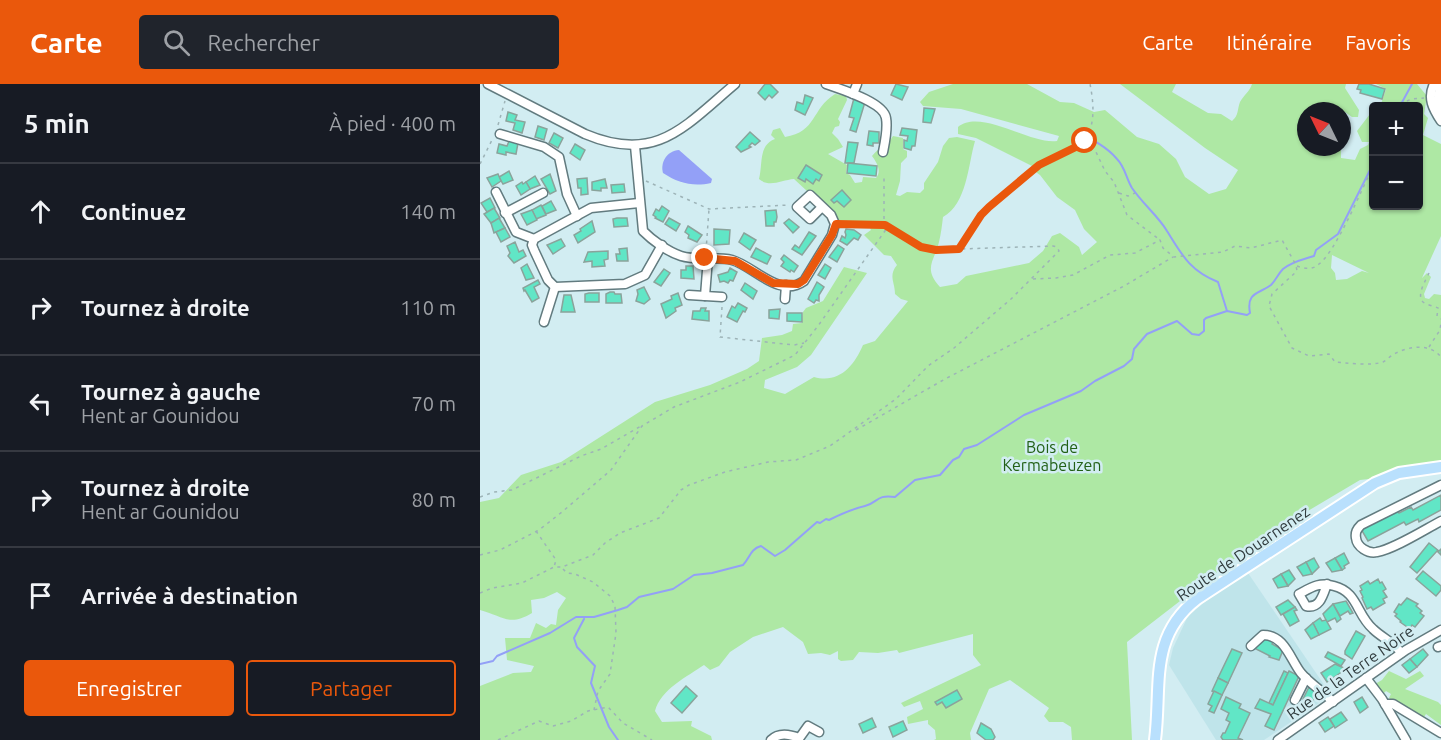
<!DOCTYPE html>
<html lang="fr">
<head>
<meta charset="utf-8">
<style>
  :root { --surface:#171b24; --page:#20242c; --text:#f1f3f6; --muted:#9ea1a6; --line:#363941; --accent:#ea580c }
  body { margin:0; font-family:Ubuntu,sans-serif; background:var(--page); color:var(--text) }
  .controls { position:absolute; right:18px; top:18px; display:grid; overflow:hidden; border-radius:6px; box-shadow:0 2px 4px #0004 }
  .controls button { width:54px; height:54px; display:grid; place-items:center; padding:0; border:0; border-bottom:2px solid var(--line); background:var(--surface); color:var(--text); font:30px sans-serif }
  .compass { position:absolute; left:817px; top:18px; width:54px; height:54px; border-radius:50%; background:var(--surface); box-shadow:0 2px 4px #0004; rotate:313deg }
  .stop { position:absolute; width:18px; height:18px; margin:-14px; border:4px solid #ea580c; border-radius:50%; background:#fff }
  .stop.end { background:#ea580c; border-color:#fff; box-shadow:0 2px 6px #0008 }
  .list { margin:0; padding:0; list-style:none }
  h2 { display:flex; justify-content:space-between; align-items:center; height:78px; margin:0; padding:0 24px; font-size:26px }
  h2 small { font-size:20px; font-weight:400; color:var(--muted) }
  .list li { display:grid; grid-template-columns:39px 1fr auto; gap:18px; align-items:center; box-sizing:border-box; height:96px; padding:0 24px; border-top:2px solid var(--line) }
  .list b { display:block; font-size:22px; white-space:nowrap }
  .list p { margin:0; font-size:20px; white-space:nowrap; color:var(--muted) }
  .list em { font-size:20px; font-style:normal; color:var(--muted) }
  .actions { display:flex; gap:12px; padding:18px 24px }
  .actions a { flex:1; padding:14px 0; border:2px solid var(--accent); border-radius:6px; text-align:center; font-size:21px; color:var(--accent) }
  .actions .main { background:var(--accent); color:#fff }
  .icon { flex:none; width:33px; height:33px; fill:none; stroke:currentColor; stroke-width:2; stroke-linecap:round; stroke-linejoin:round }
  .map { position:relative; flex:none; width:961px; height:656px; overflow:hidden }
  header { display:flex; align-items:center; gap:36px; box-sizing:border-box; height:84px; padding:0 30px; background:var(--accent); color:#fff }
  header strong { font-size:28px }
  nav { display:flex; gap:33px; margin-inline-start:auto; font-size:21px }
  .search { width:420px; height:54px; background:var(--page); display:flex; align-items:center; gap:15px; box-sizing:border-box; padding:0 21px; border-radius:6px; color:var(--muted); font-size:22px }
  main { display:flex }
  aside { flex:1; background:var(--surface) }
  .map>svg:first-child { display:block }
</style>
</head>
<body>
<header>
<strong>Carte</strong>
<div class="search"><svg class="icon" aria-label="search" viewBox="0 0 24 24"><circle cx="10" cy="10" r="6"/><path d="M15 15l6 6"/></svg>Rechercher</div>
<nav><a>Carte</a><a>Itinéraire</a><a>Favoris</a></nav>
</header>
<main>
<aside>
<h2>5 min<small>À pied · 400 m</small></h2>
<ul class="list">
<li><svg class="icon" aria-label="ahead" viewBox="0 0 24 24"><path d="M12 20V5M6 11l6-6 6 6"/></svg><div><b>Continuez</b></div><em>140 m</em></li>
<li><svg class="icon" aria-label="right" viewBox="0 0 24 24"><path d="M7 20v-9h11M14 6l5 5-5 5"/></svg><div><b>Tournez à droite</b></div><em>110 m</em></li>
<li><svg class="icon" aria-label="left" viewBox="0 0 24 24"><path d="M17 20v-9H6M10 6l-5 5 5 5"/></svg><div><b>Tournez à gauche</b><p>Hent ar Gounidou</p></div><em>70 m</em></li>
<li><svg class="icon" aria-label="right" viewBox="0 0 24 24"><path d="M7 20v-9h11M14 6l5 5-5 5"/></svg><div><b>Tournez à droite</b><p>Hent ar Gounidou</p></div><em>80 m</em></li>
<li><svg class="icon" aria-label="arrive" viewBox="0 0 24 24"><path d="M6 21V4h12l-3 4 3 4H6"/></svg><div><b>Arrivée à destination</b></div></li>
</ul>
<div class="actions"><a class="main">Enregistrer</a><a>Partager</a></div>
</aside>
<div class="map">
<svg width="961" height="656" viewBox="0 0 961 656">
  <rect width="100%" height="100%" fill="#d2edf2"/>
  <path fill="#bfe4ea" d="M 768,489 L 851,611 L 784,656 L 736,656 L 689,581 L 693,564 L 708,532 L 732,512 Z"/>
  <g fill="#aee8a4" fill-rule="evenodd">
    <path d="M 473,0 L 547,0 L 580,18 L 594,19 L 614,28 L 625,26 L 657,53 L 679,60 L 696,75 L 705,93 L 729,110 L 746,105 L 758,86 L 725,64 L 640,0 L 696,0 L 692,8 L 728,29 L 741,30 L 752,37 C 759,31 757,26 760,18 C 764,11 770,7 772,0 L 866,0 L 865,4 L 879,26 L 878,33 L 872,33 L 865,28 L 862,29 L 862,27 L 826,27 L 826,63 L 861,63 L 861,74 L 875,76 L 880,65 L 888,61 L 889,58 L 882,58 L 877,47 L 893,26 L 894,122 L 938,122 L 938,22 L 898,22 L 901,20 L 906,5 L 896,0 L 937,0 L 947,12 L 944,30 L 948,34 L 943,51 L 961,60 L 961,152 L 942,194 L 947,189 L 951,193 L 944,210 L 945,214 L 949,215 L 954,210 L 961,211 L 961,387 L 880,396 L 779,456 L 647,558 L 652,656 L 592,656 L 591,643 L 583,638 L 569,638 L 564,632 L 569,624 L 530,596 L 509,605 L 490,649 L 491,656 L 454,656 L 456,655 L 455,646 L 448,640 L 448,636 L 428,640 L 427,633 L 443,625 L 440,617 L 424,623 L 421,619 L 501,581 L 493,571 L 493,550 L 419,569 L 417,566 L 398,569 L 379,568 L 373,576 L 361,577 L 358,575 L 358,567 L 350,571 L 341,569 L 328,570 L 323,558 L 303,543 L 273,553 L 250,568 L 239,582 L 230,586 L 224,581 C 208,592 180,606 175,627 L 182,638 L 212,637 L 211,642 L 231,652 L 232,656 L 0,656 L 0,602 L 33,589 L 51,588 L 54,582 L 27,576 L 25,554 L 50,554 L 56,539 L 66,544 L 71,540 L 76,541 L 78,526 L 86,514 L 77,508 L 64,514 L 51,516 L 52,529 C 29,543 23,532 0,526 L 0,418 L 19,414 L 41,391 L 81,378 L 175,318 L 230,301 L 267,285 L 279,277 L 282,254 L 302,251 L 312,247 L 313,240 L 322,239 L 323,228 L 326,224 L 343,217 L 364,183 L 387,189 L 331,271 L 317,283 L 285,296 L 284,304 L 305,310 L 334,293 C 359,300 374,282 383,261 L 395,257 L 428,217 L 421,215 L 415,210 C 415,198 408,192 417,181 L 411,172 L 404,171 L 384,151 L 391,146 L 390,144 L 358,144 L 341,120 L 314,95 C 302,96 289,104 279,95 C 283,81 278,61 295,55 L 291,51 L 293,46 L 300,44 L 305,53 C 337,48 331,25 355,10 L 366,12 L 367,16 L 358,35 L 360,38 L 359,42 L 355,43 L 352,49 L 358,55 L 363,63 L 348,70 L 367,81 L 366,89 L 370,91 L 375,99 L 382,98 L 383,93 L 396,94 C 402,87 397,79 392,72 C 399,63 408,61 413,52 L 423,54 L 423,65 L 427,67 L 427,73 L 421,79 L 420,97 L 416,111 L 420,112 L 427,108 L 440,109 L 444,105 L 444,99 L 458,78 L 463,62 L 469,54 L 477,53 L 495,57 C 488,81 487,120 463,133 C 462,141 461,150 459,158 C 454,178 443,184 460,203 L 477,200 L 486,192 L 549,179 L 563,167 L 572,152 L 580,149 L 599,163 L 602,171 L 617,158 L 604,145 L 595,126 L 577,113 L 560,91 L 553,86 L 552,82 L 496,54 L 478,50 L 478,43 C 501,24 551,61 577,57 L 579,52 L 481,25 L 443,22 L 440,18 L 449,8 ZM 852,171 L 889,189 L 882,187 L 867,195 L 856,196 L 855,189 L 851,184 Z"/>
    <path d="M 909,587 L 926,595 L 940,587 L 944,592 L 925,605 L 958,618 L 961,621 L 961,641 L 946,630 L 944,633 L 912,616 L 909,614 L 911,610 L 906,607 L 904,609 L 898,606 L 895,600 L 902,596 Z"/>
  </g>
  <path fill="#93a0f7" d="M 199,66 L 232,95 L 231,99 C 213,103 198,99 183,89 C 180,78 187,67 199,66 Z"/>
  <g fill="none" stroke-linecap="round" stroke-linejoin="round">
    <g stroke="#93a0f7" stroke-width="2">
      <path d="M 920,22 L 932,0"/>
      <path d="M 599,49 C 613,56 627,63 637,75 C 645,83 646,94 652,104 C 662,119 679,133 687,147 C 702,171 710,187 738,198 L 747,227"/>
      <path d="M 104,535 L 94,554 L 97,563 L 115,582 L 111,599 L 129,643 L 138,656"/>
      <path d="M 0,580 L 13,577 L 17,572 L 70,549 L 96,533 L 114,533 L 138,526 L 147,523 L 159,513 L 193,505 L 214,491 L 232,489 L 263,481 C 270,474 270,465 281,462 L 295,472 L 305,466 L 337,438 L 340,439 L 346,435 L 349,436 C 361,430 372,425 385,422 C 398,419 396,410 415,413 L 435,396 L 460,391 L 473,376 L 479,373 L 484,365 L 497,361 L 544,331 L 601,307 L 615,297 L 644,282 L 652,275 L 654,265 L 667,250 L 697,237 L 712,250 L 719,251 L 724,247 L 724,236 L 726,234 L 747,227 L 767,231 L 770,229 C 766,208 779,210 791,201 C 796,196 798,190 803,185 C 813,177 822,176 834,172 L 836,166 L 858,150 L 894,78"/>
    </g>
  </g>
  <g fill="#61e6c6" stroke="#8aa39b" stroke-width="1.5">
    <path d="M 285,0 L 290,0 L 298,8 L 292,14 L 289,11 L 285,16 L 278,9 Z"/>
    <path d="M 416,0 L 428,3 L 422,16 L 411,11 Z"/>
    <path d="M 879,0 L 889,0 L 905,5 L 902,15 L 880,9 L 881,6 L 877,5 Z"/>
    <path d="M 325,11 L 333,14 L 325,31 L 315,26 L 317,18 L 323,20 Z"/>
    <path d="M 374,14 L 385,18 L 376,48 L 370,46 L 374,34 L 369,33 Z"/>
    <path d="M 444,24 L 455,25 L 451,39 L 443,38 Z"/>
    <path d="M 28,28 L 37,31 L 35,36 L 45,38 L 42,49 L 33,46 L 35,39 L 26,37 Z"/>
    <path d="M 58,42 L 67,45 L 64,56 L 55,53 Z"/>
    <path d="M 422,44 L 437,46 L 435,62 L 432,62 L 431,66 L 424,64 L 424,56 L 427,57 L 428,52 L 420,51 Z"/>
    <path d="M 389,47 L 399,48 L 399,59 L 393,59 L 393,62 L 387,61 Z"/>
    <path d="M 270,48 L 280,57 L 275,61 L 272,59 L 269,62 L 271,63 L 261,68 L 256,63 Z"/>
    <path d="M 74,49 L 83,54 L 78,64 L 69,59 Z"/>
    <path d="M 29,57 L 38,59 L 36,70 L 26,68 L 26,71 L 17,69 L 19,60 L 27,62 Z"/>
    <path d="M 368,58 L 378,59 L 374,79 L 365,79 Z"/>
    <path d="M 95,60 L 105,66 L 100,76 L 90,69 Z"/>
    <path d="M 368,79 L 397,82 L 396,92 L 367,89 Z"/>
    <path d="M 326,81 L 342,91 L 339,97 L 336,95 L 333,100 L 326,95 L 325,98 L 318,94 Z"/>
    <path d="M 29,87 L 33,96 L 23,100 L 19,93 Z"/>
    <path d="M 18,90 L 21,97 L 12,103 L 7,94 Z"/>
    <path d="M 70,90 L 76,107 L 70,110 L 61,95 Z"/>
    <path d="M 55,92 L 60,101 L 50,105 L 46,98 Z"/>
    <path d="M 107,94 L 108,110 L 101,111 L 101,104 L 98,104 L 97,95 Z"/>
    <path d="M 125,95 L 127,104 L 121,104 L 121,107 L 112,106 L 112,98 Z"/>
    <path d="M 42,98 L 43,100 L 46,98 L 50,105 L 41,111 L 36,102 Z"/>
    <path d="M 144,100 L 145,108 L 132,109 L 131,101 Z"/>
    <path d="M 362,106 L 371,116 L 364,123 L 357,117 L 354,119 L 351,116 Z"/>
    <path d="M 10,114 L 15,124 L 7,128 L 1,119 Z"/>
    <path d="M 71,117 L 76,126 L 66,130 L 62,122 Z"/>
    <path d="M 61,121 L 66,131 L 56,135 L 52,126 Z"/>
    <path d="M 182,122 L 189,127 L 183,138 L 175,134 L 176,133 L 173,131 L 176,125 L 179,127 Z"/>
    <path d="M 14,124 L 20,134 L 11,139 L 4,130 Z"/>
    <path d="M 52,126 L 57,136 L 47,141 L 41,130 Z"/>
    <path d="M 296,126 L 297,133 L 296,138 L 294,138 L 294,142 L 286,142 L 285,127 Z"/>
    <path d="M 19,134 L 25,144 L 14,149 L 11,139 Z"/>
    <path d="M 137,134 L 147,134 L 148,142 L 134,143 L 133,135 Z"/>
    <path d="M 189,134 L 200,140 L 196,147 L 185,140 Z"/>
    <path d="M 309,135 L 319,143 L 313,149 L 304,139 Z"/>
    <path d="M 112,137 L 115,148 L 98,159 L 94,151 L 101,147 L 100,145 Z"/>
    <path d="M 208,142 L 222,151 L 217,158 L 208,154 L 209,151 L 205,148 Z"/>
    <path d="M 25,144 L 30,153 L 21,158 L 16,148 Z"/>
    <path d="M 234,145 L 250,146 L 249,160 L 234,161 Z"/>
    <path d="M 366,145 L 374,146 L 381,151 L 378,156 L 374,154 L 367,161 L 360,157 L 362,152 L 365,154 L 366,151 L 365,148 Z"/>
    <path d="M 329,148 L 336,152 L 322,171 L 312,165 L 315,161 L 319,164 Z"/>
    <path d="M 264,149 L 276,156 L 270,166 L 259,158 Z"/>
    <path d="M 81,155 L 85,162 L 73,170 L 67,161 Z"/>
    <path d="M 35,158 L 39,168 L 43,166 L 46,172 L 34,179 L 28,172 L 30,169 L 27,162 Z"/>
    <path d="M 358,161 L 364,165 L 357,178 L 349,173 Z"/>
    <path d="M 147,164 L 148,177 L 137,177 L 136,170 L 140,170 L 139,165 Z"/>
    <path d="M 276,164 L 291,172 L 287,180 L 271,173 Z"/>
    <path d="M 128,167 L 128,175 L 124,176 L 125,182 L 112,183 L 112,177 L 104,178 L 108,168 Z"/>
    <path d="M 304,171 L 318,182 L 314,188 L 311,186 L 310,188 L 301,182 L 304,178 L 301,175 Z"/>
    <path d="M 47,180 L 54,194 L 46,196 L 41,184 Z"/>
    <path d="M 345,180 L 351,184 L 345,195 L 338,191 Z"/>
    <path d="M 206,182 L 213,182 L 214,195 L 201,194 L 201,186 L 206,186 Z"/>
    <path d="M 250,184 L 257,188 L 253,197 L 250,196 L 248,199 L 244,197 L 240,198 L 238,191 L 248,188 Z"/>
    <path d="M 184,185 L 190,189 L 181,202 L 174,198 Z"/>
    <path d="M 58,196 L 60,200 L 54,203 L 59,214 L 52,218 L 45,206 L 44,207 L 43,204 Z"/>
    <path d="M 337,198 L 344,203 L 339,211 L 339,217 L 336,216 L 334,219 L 328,215 Z"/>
    <path d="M 265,199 L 277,207 L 273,215 L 261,206 Z"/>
    <path d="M 164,203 L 170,215 L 164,220 L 156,217 L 158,210 L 157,206 Z"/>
    <path d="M 130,208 L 134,208 L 135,210 L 141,210 L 142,219 L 126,219 L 126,210 Z"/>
    <path d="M 109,209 L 119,209 L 119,218 L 105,218 L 105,210 Z"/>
    <path d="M 198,209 L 202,221 L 195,224 L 196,227 L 186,234 L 181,220 L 192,215 L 191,212 Z"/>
    <path d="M 84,211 L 91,211 L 95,228 L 81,228 Z"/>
    <path d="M 258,219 L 267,224 L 265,228 L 263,227 L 257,238 L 247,233 L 252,222 L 255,224 Z"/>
    <path d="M 221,224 L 226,224 L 225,227 L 229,227 L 229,237 L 212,235 L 213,227 L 220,227 Z"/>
    <path d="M 300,225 L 299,235 L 289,234 L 289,226 Z"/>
    <path d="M 307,229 L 322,229 L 322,238 L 307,237 Z"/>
    <path d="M 961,411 L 961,426 L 939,438 L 938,435 L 926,441 L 924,438 L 888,457 L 881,445 L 917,426 L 919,429 L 931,423 L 933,426 Z"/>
    <path d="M 949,459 L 959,467 L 961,465 L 961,471 L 957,467 L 937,489 L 930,483 Z"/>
    <path d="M 864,469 L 869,479 L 864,482 L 865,484 L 862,486 L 855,474 Z"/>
    <path d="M 834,474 L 839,483 L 832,490 L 826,478 Z"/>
    <path d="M 855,474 L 862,486 L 852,488 L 846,479 Z"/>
    <path d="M 826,478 L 832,490 L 823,492 L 817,483 Z"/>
    <path d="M 809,486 L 815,495 L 808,502 L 801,490 Z"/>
    <path d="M 943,487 L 961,502 L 961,506 L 956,512 L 936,495 Z"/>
    <path d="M 801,490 L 808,502 L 798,504 L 793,495 Z"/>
    <path d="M 898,495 L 900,499 L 902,498 L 906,505 L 903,507 L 907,513 L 903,515 L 905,519 L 893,526 L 891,523 L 887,525 L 882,514 L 883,513 L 880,507 L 882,506 L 880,502 L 888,497 L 890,500 Z"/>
    <path d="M 927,514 L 938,520 L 936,522 L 942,527 L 940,529 L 944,532 L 935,543 L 932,541 L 930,545 L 920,538 L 921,537 L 915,532 L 917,530 L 914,528 L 919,520 L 921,521 Z"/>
    <path d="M 808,516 L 815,523 L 801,531 L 796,523 Z"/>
    <path d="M 866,517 L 873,529 L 870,530 L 868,527 L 860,532 L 853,520 Z"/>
    <path d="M 853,520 L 861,535 L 857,538 L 855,534 L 847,538 L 843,530 Z"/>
    <path d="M 815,523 L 817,526 L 814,527 L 819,537 L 810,542 L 803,530 Z"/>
    <path d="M 840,534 L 842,537 L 846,536 L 851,545 L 839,551 L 833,539 Z"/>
    <path d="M 833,539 L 839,551 L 831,555 L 825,546 Z"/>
    <path d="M 876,547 L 885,552 L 872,575 L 865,570 L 865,567 Z"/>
    <path d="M 786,551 L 794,556 L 792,560 L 803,566 L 799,576 L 789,573 L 790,572 L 774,564 L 779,554 L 784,556 Z"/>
    <path d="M 752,565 L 762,569 L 748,599 L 738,594 Z"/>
    <path d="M 943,565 L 948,571 L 937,583 L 930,575 Z"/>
    <path d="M 848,568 L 865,576 L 861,582 L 845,573 Z"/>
    <path d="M 930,575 L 937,583 L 929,589 L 922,581 Z"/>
    <path d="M 855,580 L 866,585 L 847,598 L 841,589 Z"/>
    <path d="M 804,587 L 808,589 L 793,621 L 789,619 Z"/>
    <path d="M 809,587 L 819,592 L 794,646 L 785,642 L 791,630 L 775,624 L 780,615 L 793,621 Z"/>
    <path d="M 738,594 L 748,599 L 742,611 L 732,607 Z"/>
    <path d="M 206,602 L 217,612 L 202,629 L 191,619 Z"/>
    <path d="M 829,603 L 838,607 L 832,619 L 823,615 Z"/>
    <path d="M 477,606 L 482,615 L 466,624 L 462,618 L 457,621 L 455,618 Z"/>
    <path d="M 734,607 L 742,611 L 734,629 L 729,627 L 732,622 L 728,620 Z"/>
    <path d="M 746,613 L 761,620 L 759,624 L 770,629 L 758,654 L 763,656 L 743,656 L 741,653 L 743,649 L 745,649 L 750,638 L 746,636 L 749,629 L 741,625 Z"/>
    <path d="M 882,613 L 888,623 L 880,629 L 874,618 Z"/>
    <path d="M 861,628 L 867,636 L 855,644 L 850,635 Z"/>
    <path d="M 848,633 L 854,642 L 845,648 L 839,639 Z"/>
    <path d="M 392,634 L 396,643 L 383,649 L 379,640 Z"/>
    <path d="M 423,637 L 427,646 L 413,653 L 409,643 Z"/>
    <path d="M 501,639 L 511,645 L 515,653 L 513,656 L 506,656 L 497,649 Z"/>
  </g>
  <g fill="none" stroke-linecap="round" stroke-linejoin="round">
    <g stroke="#627b7f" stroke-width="11">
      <g id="minor">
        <path d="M 8,0 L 105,50 C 176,80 204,43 255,0"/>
        <path d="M 346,0 C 360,5 404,18 406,34 C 408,45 405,58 403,68"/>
        <path d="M 954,0 C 947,14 953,25 961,37"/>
        <path d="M 960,0 L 958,18 L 961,27"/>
        <path d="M 373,10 L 377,0"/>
        <path d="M 20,50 L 64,63 L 79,73 L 87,110 L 97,132"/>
        <path d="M 155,62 L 163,147 C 172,156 188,168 201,172 C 217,177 236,172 252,176 C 274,182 299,215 324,197 L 352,151 L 355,140 L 351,131 L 330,111 L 317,123 L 330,135 L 342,123"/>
        <path d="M 16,108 L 36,148 L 54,155"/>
        <path d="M 159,119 L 111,124 L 54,155 L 52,161 L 54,166 L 68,196 L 75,203 L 145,200 L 165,191 L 182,161"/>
        <path d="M 25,129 L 63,109"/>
        <path d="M 228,174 L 225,212 L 242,213"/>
        <path d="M 209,211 L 225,212"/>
        <path d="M 305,215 L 306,201"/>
        <path d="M 64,238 L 75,203"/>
        <path d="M 961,401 L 881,441 C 877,445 875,448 876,454 C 877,463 888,470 897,468 C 914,465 944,446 961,437"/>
        <path d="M 847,500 C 843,511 840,525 826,522 L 819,510 C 832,503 839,498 854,502 C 878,508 876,530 893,545 C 902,554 914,558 921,569"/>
        <path d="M 771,562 L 783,551 C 805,551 810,575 821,589 C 830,600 843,607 853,618"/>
        <path d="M 958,563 L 961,562"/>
        <path d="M 886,594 L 902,615 L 926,656"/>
        <path d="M 815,616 L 826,594"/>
        <path d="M 905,620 L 913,620 L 961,649"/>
        <path d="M 291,656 C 299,648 309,650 319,654"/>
        <path d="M 318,656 L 328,642 L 339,648"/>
        <path d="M 798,656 L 926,566 L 961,546"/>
      </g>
    </g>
    <g stroke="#fff" stroke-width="14">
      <path id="major" d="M 675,656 C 682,602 668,553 717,515 L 895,399 L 919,389 L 961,383"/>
    </g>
    <g stroke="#9db3b7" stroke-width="1.5" stroke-dasharray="3 4.5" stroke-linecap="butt">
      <path d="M 922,22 L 924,18 L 932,15 L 944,14"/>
      <path d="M 18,41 L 25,17"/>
      <path d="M 603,61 L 616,68 L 625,87 L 634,98 L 647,131 L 680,156"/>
      <path d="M 0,80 L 13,54"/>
      <path d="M 166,97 L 229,125 L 308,121"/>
      <path d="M 639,109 L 648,112 L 655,109"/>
      <path d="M 362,140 L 405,141"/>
      <path d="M 408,144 C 438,161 443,166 479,165 L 501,131 L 509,123 L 559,81 L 602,60 C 616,44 614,20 610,0"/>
      <path d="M 226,167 L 229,125"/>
      <path d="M 817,182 C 825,185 833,186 839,180 C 857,166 882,104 894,81"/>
      <path d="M 949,189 C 946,196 936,211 943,218 C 947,221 954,222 958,224 L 957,232 L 961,235"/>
      <path d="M 553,195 L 576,194 L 593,191 L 630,171 L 655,169 L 680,156 L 683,164 L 694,173 L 743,168 L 755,162 L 771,164 L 802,156 L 816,181 L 817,187 L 792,210 L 789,222 L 812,264 L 829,272 L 849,270 L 855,278 C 868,279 891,282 903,278 C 907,276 910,272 914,270 C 929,262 950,259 961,273"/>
      <path d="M 242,223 L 240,253 L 314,261 L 324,259"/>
      <path d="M 949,263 L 960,246 L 961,239"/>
      <path d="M 376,346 L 465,295 L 644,202 L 693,173"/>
      <path d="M 0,413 L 14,408 L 32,406 L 101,372 L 121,365 L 161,342"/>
      <path d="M 56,447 L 76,476 L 74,483"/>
      <path d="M 0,471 L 20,466 L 59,446 L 82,428 L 131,386 L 162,342 L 194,323 L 260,298 L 315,271 L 338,242 L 407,144 L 404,135 L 404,92"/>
      <path d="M 83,485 L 87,489 L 95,490 L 113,498 L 130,512 L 135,522 L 136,549 L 130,590 L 118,607 L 114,626"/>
      <path d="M 0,509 L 12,504 L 42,499 L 74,483 L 82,483 L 113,471 L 125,459 L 140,449 L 179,434 L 201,406 L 209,401 L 245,388 L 288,378 L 316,376 L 350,362 L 416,315 L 448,282 L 474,264 L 531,215 L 579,167 L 577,163 L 573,162 L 479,165"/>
      <path d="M 18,656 L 59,637 L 73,642 L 91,637 L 108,627 L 128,623 L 143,639 L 172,656"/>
    </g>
    <use href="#minor" stroke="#fff" stroke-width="8"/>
    <use href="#major" stroke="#b9e0fd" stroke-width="10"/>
  </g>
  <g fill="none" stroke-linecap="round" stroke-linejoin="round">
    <path stroke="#ea580c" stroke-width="8" d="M 225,174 L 255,177 L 293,199 L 318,200 L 324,196 L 352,151 L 356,140 L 405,141 L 441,163 L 456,166 L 479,165 L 501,131 L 509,123 L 559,81 L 602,60 L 605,57"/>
  </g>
  <g text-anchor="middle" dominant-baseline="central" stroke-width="5" stroke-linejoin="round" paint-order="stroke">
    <g font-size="16" fill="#226116" stroke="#d2edf2">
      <text x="572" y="363">Bois de<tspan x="572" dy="18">Kermabeuzen</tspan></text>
    </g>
    <g font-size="16" fill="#313c3e" stroke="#d2edf2">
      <text transform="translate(763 469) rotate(-34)">Route de Douarnenez</text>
      <text transform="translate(870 588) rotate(-35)">Rue de la Terre Noire</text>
    </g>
  </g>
</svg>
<div class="controls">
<button>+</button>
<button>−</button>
</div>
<svg class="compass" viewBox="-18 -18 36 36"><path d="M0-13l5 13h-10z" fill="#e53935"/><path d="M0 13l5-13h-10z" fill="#9ea1a6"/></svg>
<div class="stop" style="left:605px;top:57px"></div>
<div class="stop end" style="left:225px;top:174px"></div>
</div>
</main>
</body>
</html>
